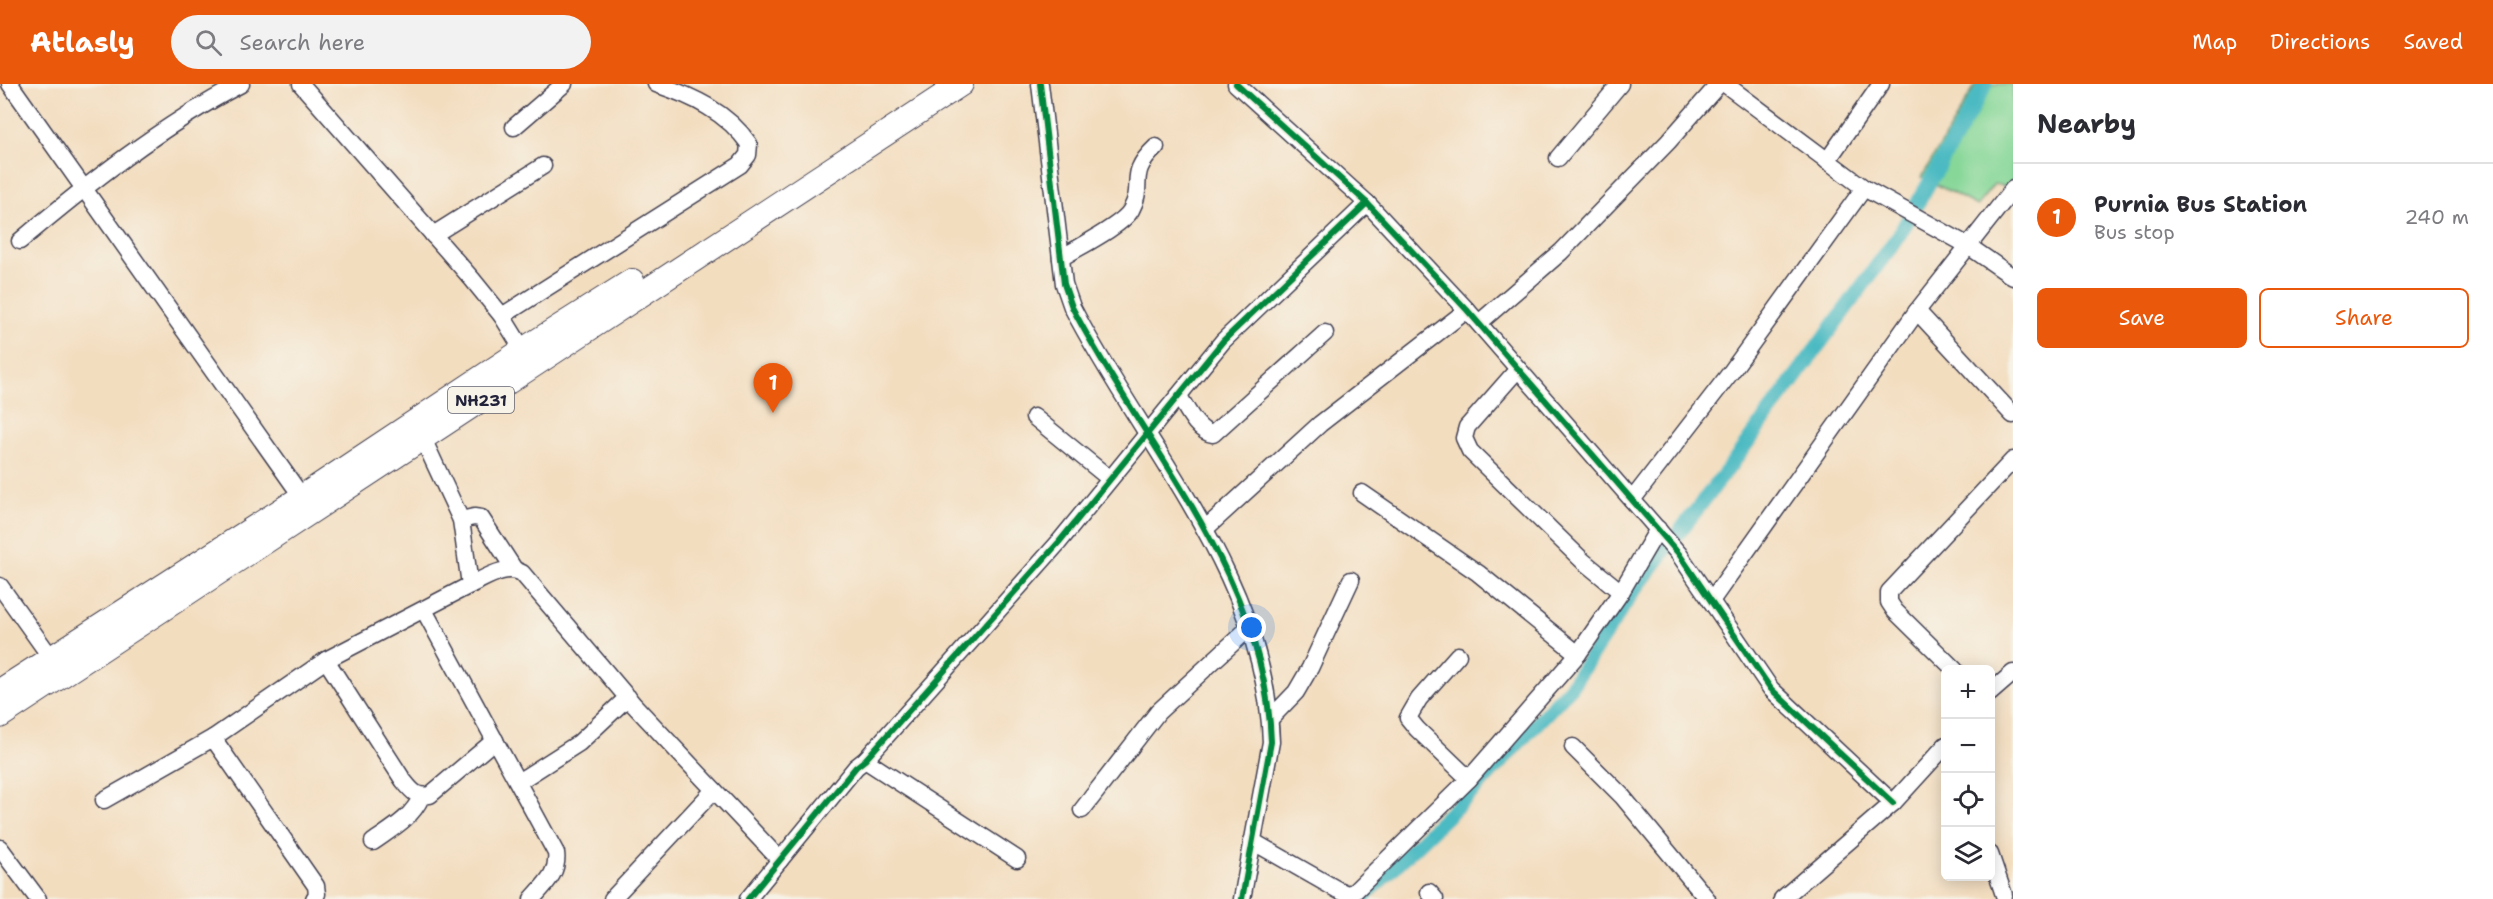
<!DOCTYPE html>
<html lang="en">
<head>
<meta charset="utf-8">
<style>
  :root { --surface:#fff; --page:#f2f2f3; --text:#2b2b33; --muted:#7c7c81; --line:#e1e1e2; --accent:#ea580c }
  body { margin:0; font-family:"Shantell Sans",sans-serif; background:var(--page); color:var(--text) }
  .controls { position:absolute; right:18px; bottom:18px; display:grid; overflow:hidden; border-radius:9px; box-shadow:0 3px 15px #0003 }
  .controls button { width:54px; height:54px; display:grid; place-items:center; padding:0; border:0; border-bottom:2px solid var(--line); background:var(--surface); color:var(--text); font:30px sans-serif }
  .you { position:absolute; left:1252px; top:544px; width:21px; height:21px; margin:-15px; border:4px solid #fff; border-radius:50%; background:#1a73e8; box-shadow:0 0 0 9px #1a73e833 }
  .badge { display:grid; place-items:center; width:39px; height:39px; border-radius:50%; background:var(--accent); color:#fff; font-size:20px; font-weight:700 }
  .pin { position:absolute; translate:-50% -50px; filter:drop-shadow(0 2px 3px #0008) }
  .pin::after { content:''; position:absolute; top:32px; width:21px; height:18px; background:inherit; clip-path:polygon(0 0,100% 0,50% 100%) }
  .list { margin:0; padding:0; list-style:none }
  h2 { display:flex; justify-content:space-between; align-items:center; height:78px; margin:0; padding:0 24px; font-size:26px }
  h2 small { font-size:20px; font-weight:400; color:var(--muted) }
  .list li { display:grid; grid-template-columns:39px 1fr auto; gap:18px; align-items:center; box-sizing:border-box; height:108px; padding:0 24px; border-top:2px solid var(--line) }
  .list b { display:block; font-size:22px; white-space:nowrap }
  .list p { margin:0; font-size:20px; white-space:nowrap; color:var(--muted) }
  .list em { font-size:20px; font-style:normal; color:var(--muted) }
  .actions { display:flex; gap:12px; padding:18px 24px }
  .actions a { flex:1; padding:14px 0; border:2px solid var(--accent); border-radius:9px; text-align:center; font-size:21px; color:var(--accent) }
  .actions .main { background:var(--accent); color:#fff }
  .icon { flex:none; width:33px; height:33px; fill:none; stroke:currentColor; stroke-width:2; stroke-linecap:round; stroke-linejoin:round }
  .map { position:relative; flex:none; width:2013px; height:815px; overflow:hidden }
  header { display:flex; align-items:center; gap:36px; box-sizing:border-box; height:84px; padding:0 30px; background:var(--accent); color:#fff }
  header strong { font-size:28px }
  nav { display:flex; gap:33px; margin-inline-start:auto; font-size:21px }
  .search { width:420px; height:54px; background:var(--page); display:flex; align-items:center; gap:15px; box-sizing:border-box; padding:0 21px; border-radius:33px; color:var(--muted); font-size:22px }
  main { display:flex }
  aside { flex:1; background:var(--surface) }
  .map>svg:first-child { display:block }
</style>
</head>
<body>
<header>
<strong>Atlasly</strong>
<div class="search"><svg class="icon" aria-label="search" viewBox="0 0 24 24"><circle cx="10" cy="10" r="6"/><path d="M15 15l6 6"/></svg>Search here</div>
<nav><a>Map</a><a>Directions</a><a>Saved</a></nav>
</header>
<main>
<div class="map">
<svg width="2013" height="815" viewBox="0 0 2013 815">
  <rect width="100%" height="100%" fill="#f7f3e8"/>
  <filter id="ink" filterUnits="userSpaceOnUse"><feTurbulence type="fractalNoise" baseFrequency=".0167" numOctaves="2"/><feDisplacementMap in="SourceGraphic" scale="12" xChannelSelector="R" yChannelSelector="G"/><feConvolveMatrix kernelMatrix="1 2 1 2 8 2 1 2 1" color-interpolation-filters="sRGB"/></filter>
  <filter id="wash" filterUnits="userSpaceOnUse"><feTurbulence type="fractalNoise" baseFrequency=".008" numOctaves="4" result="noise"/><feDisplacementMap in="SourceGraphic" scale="24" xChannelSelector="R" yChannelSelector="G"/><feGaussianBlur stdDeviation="1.35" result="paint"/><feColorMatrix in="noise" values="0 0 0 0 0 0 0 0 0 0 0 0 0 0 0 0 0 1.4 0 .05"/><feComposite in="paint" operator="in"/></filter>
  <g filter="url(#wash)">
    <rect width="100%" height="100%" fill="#f3ddbf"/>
    <path fill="#86d798" stroke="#547c6a" stroke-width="1.5" d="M 1976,0 L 2013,0 L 2013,96 L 2007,103 L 1994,100 L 1977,122 L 1922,93 Z"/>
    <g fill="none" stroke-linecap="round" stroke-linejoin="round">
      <path stroke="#4bbac2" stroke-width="15" d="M 1361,815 L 1478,702 L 1570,604 L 1633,508 L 1728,385 L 1898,153 L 1986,0"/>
    </g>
  </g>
  <g filter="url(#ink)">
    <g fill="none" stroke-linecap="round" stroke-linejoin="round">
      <g stroke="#413e4f" stroke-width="19">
        <g id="minor">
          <path d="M 10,0 L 302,413"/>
          <path d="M 301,0 L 472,195 L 502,232 L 523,266"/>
          <path d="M 1040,0 L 1064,200 L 1072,223 C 1144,363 1266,492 1271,658 L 1242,815"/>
          <path d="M 1236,0 L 1367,119 L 1467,226 L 1679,470 L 1771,605 L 1893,719"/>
          <path d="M 1725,0 L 1864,104 L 1967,161 L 2013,193"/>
          <path d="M 514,43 L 564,0"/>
          <path d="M 1558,74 L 1620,0"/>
          <path d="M 1827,77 L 1881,0"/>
          <path d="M 433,151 L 543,82"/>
          <path d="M 20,157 C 89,99 161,42 241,0"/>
          <path d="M 1061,174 C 1077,164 1123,141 1131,126 C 1146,99 1125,92 1156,63"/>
          <path d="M 1917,227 L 2013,331"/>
          <path d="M 502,232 L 740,81 L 748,71 L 749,60 C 727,28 692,12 656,0"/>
          <path d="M 1479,239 L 1561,168 L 1668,58 L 1719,0"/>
          <path d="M 1518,285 L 1467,343 L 1464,354 L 1470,367 L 1583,477 L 1621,508"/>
          <path d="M 1179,312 C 1187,325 1197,348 1213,350 L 1325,249"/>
          <path d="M 1034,333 L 1110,395"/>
          <path d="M 1362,409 L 1478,489 L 1578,570"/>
          <path d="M 1632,416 L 1731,288 L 1864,104"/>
          <path d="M 461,436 L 474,433 L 481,434 L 514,485"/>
          <path d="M 1205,445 L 1320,340 L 1467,226"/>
          <path d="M 470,501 C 486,494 505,480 522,489 L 633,620 L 780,776"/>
          <path d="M 0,502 L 57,582"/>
          <path d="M 1711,517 L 1917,227 L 2013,105"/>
          <path d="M 424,526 L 556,769 C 559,789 544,801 532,815"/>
          <path d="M 1458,571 L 1419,615 L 1408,634 L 1417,645 L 1469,695"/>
          <path d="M 326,576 L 403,696 C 411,706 416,714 430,711 L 495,656"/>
          <path d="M 1955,586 L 1895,527 L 1889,518 L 1889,508 L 2013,376"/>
          <path d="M 1990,609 L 2013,589"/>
          <path d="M 1270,635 L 1296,608 L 1310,584 L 1351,496"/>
          <path d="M 1573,663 L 1622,712 L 1707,815"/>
          <path d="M 865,676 L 1017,775"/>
          <path d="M 518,698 L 579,659 L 628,613"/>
          <path d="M 104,716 L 213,654"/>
          <path d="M 1082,726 L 1158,628 L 1250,543"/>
          <path d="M 1252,757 L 1338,806 L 1347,810 L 1354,808 L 1469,695 L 1578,570 L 1621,508 L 1658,445"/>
          <path d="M 373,758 C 391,745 412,734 421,713"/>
          <path d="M 0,764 L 38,815"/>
          <path d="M 1990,770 L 2004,811"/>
          <path d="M 1429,808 L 1435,815"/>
          <path d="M 314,815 L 317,810 L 316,802 L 213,654 L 326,576 L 470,501 L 461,436 L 418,344"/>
          <path d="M 612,815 L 714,706"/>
          <path d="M 748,815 L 856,683 L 865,676 L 1059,458 L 1223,257 L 1367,119"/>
          <path d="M 1782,815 L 1893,719 L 1946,661"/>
        </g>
      </g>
      <g stroke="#413e4f" stroke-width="26">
        <g id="highway">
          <path d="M 0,607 L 302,413 L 523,266 L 632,197"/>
          <path d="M 0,632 C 321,422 641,211 961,0"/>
        </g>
      </g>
      <use href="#minor" stroke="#fff" stroke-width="16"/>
      <use href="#highway" stroke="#fff" stroke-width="24"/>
      <g stroke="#f7f3e8" stroke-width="10">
        <g id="cycleway">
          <path d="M 1040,0 L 1064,200 L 1072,223 C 1144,363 1266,492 1271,658 L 1242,815"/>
          <path d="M 1236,0 L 1367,119 L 1467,226 L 1679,470 L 1771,605 L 1893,719"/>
          <path d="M 748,815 L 856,683 L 865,676 L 1059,458 L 1223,257 L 1367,119"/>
        </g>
      </g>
      <use href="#cycleway" stroke="#00873e" stroke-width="6"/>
    </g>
  </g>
  <g text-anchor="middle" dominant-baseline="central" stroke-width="6" stroke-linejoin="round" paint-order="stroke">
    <rect fill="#f7f3e8" stroke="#62616f" stroke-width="1.5" x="448" y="303" width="66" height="26" rx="4.5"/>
    <g font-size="16" font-weight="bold" fill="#22223b">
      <text x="481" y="316">NH231</text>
    </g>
  </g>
</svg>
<div class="controls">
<button>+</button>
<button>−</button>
<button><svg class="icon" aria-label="locate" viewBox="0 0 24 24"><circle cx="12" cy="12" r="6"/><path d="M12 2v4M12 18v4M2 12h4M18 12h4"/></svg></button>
<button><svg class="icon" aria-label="layers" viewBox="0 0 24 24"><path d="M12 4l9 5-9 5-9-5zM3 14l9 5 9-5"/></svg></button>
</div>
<div class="you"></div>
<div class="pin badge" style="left:773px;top:329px">1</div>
</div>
<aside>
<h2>Nearby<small></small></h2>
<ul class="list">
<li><span class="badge">1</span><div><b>Purnia Bus Station</b><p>Bus stop</p></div><em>240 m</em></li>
</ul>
<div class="actions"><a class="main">Save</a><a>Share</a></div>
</aside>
</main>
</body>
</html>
